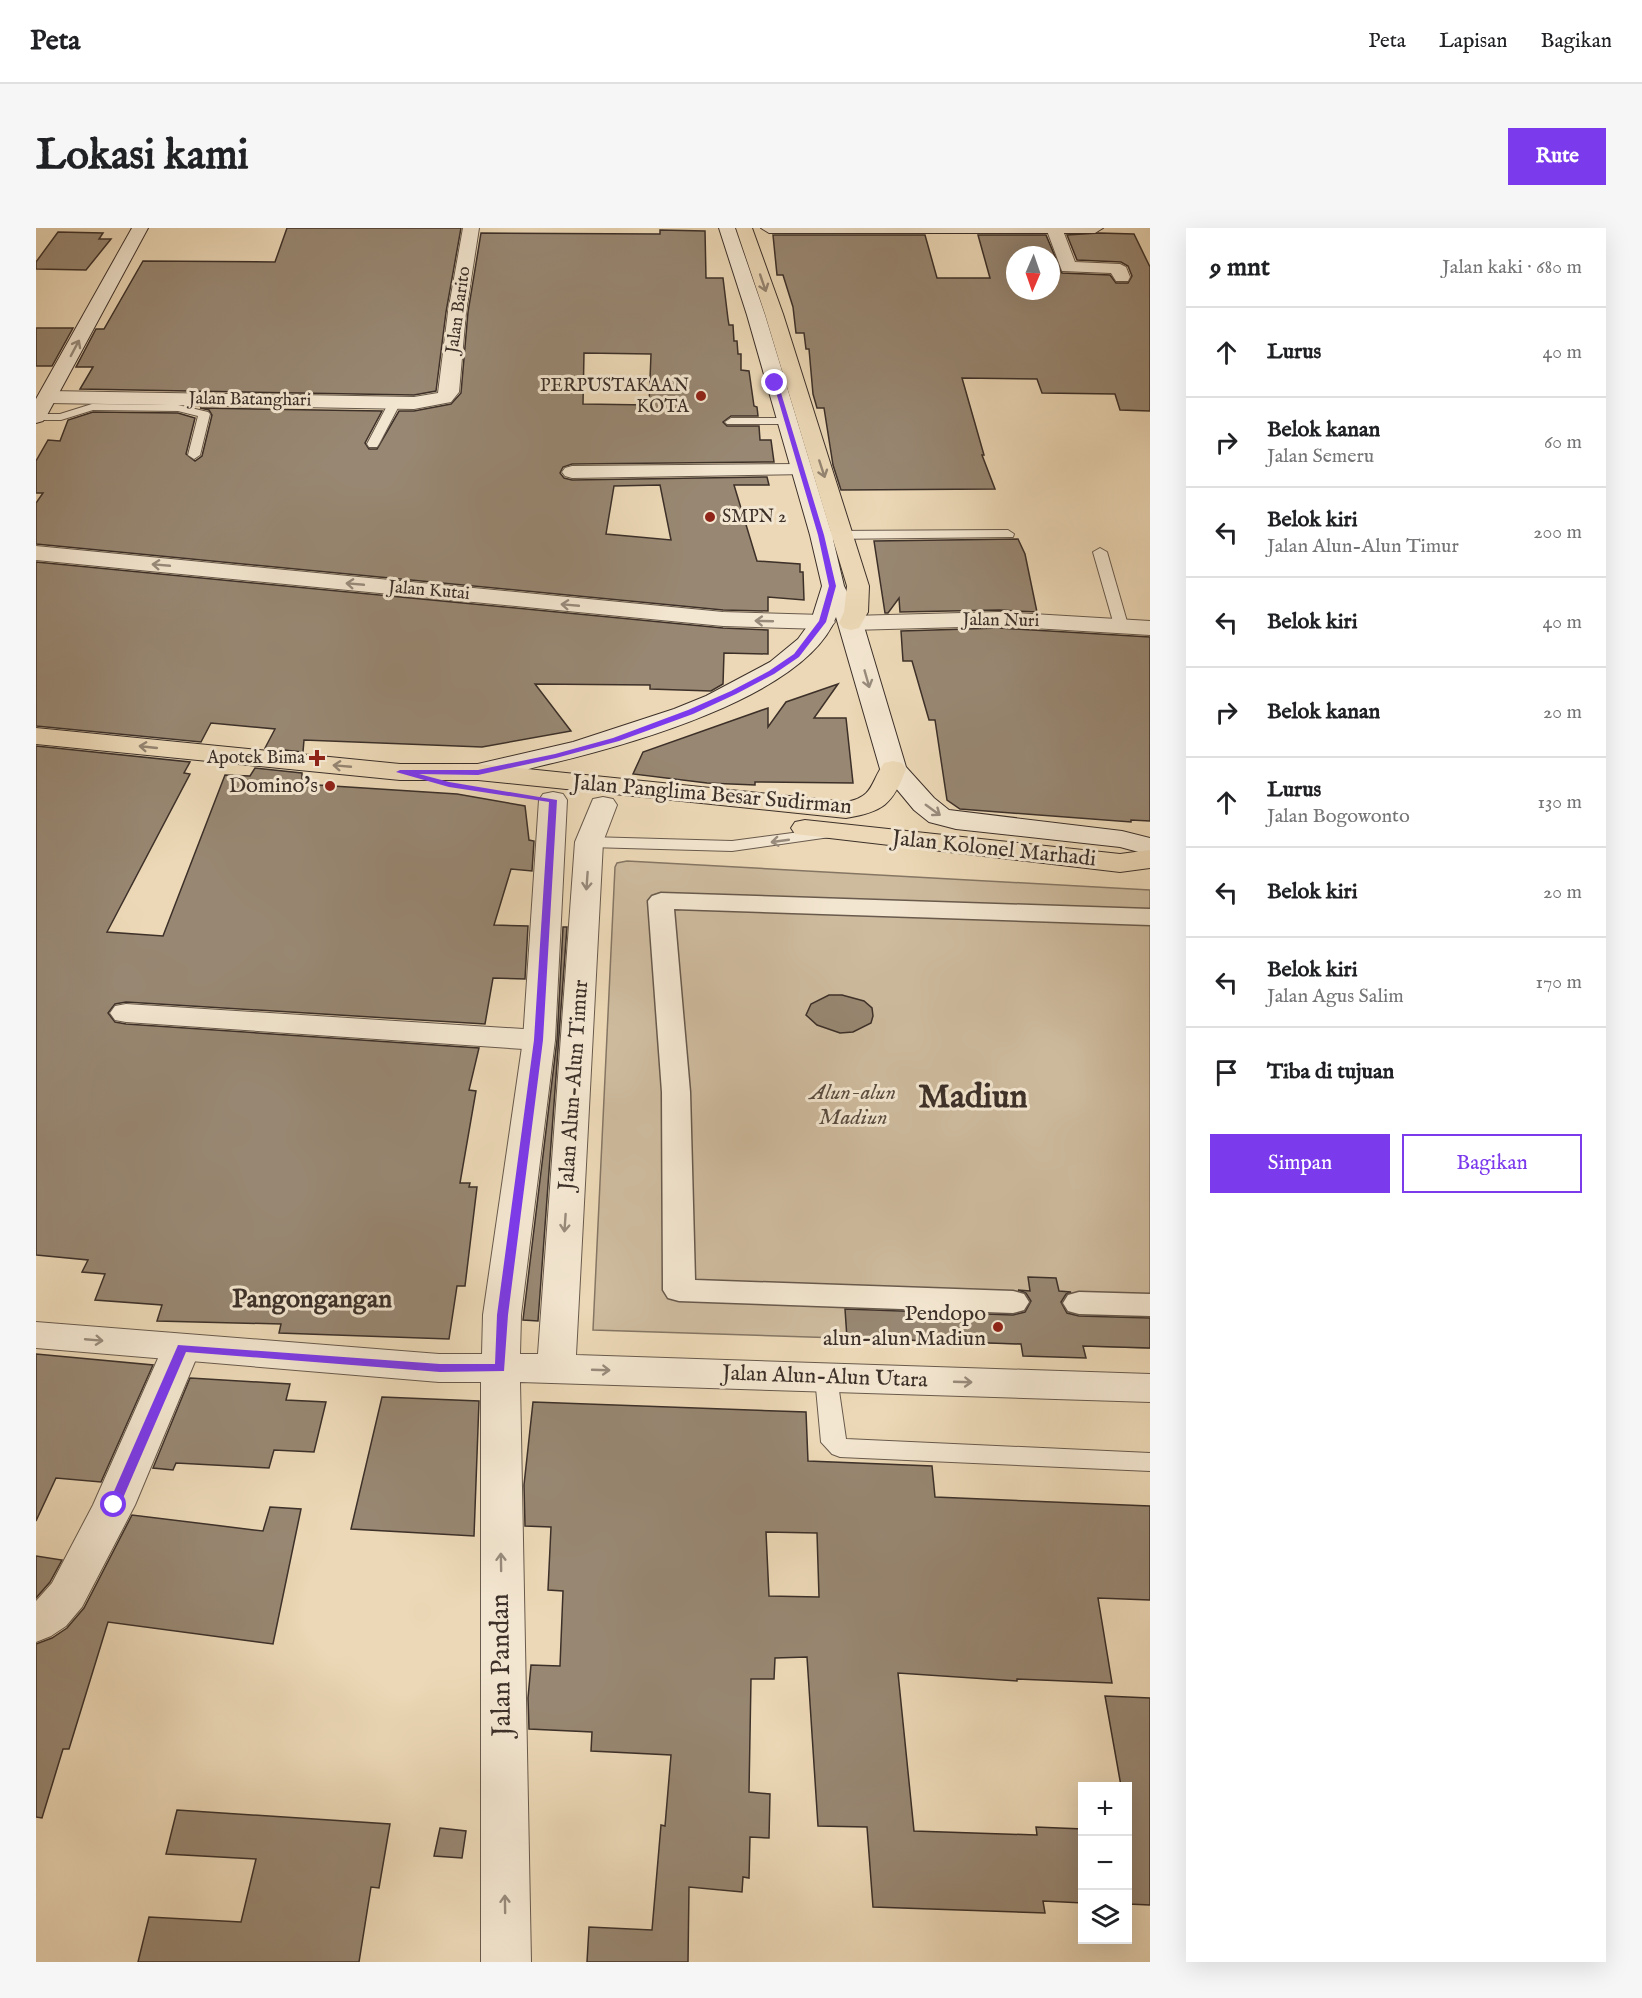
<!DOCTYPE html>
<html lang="id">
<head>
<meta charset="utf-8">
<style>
  :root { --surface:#fff; --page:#f6f6f6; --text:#202124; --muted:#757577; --line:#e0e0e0; --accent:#7c3aed }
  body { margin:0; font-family:"IM FELL English",serif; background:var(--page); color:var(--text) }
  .controls { position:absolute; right:18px; bottom:18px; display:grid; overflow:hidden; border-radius:0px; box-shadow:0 6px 24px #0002 }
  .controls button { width:54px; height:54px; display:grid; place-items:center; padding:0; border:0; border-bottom:2px solid var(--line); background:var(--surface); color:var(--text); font:30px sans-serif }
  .compass { position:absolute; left:970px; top:18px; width:54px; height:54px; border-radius:50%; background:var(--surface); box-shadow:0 6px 24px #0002; rotate:182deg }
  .stop { position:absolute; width:18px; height:18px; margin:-14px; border:4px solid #7c3aed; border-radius:50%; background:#fff }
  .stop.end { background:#7c3aed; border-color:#fff; box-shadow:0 2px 6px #0008 }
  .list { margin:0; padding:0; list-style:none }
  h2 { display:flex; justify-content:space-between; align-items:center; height:78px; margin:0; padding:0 24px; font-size:26px }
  h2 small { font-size:20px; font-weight:400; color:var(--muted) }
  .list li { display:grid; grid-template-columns:39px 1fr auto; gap:18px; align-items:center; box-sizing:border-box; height:90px; padding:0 24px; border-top:2px solid var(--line) }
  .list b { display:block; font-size:22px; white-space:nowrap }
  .list p { margin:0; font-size:20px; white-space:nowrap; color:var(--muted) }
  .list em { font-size:20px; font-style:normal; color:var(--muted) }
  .actions { display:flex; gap:12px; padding:18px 24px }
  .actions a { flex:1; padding:14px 0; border:2px solid var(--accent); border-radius:0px; text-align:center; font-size:21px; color:var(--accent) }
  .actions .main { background:var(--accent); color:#fff }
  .icon { flex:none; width:33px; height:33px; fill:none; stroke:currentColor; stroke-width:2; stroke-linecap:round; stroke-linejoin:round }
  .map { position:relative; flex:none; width:1114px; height:1734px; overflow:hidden; border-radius:0px }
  header { display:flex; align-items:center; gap:36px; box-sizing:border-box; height:84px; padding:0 30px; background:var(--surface); border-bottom:2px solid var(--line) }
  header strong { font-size:28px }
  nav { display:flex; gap:33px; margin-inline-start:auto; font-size:21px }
  .intro { display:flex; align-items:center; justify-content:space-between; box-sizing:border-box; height:144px; padding:0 36px }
  h1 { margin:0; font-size:42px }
  .button { padding:15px 27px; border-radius:0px; background:var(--accent); color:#fff; font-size:21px; font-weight:700 }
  main { display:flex; gap:36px; padding:0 36px }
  aside { flex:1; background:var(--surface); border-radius:0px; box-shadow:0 6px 24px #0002 }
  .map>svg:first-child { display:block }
</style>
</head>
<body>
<header>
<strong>Peta</strong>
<nav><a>Peta</a><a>Lapisan</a><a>Bagikan</a></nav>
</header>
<div class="intro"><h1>Lokasi kami</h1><a class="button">Rute</a></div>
<main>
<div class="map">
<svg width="1114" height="1734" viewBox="0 0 1114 1734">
  <rect width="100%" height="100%" fill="#ecd8b6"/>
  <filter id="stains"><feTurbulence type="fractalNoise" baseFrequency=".00333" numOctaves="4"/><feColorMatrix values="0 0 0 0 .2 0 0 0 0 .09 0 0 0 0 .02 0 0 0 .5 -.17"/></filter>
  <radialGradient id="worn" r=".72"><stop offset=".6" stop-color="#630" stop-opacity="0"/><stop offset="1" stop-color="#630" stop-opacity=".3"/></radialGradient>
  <path fill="#cebb9e" stroke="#857664" stroke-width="1.5" d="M 591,633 L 1114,662 L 1114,1120 L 557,1102 L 579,639 L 581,635 Z"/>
  <g fill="#988772" stroke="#3c3029" stroke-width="1.5" fill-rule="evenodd">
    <path d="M 251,0 L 425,0 L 410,84 L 400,163 L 378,167 L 44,161 L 57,139 L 40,139 L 60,101 L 68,101 L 107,33 L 239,34 Z"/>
    <path d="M 624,2 L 669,3 L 670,50 L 687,50 L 692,91 L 693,97 L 697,97 L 698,113 L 701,113 L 702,126 L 705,126 L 705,142 L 713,143 L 718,178 L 721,179 L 722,188 L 695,188 L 687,194 L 691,198 L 723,198 L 724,212 L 735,212 L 738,234 L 536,236 L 527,239 L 524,245 L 528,250 L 536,252 L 731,249 L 733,257 L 698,257 L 721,333 L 764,336 L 764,344 L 767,344 L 768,372 L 732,369 L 732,383 L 687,382 L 0,316 L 0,275 L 7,265 L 0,265 L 0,233 L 12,212 L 24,213 L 32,192 L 57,184 L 142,185 L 159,190 L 150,226 L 159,233 L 166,228 L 176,187 L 173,182 L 164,180 L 346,183 L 329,215 L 333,221 L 341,221 L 363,183 L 378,183 L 415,176 L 425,165 L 432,84 L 445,5 L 624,6 ZM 548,125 L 615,126 L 613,177 L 547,176 ZM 624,257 L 635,312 L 570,306 L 578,258 Z"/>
    <path d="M 22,4 L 67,5 L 63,11 L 75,11 L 50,42 L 0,41 L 0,34 Z"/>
    <path d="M 1063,5 L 1098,6 L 1114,39 L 1114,183 L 1084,182 L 1079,166 L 1006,165 L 1001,151 L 926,150 L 948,227 L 946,227 L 959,261 L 805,262 L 797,237 L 788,180 L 781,180 L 777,166 L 773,121 L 770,121 L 768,105 L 760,105 L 757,79 L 747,47 L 741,47 L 737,7 L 889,7 L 901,50 L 954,50 L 942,7 L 1010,7 L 1026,45 L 1074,47 L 1080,55 L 1092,55 L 1096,48 L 1092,38 L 1085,34 L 1041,32 L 1031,7 ZM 979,27 L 1015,27 L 1015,63 L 979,63 Z"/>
    <path d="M 0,100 L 37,100 L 16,138 L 0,138 Z"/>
    <path d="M 982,311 L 989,326 L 1001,384 L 963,382 L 864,384 L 863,370 L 852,385 L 849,385 L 838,313 Z"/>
    <path d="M 0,334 L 687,400 L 732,402 L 732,426 L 688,425 L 687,456 L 675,463 L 614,461 L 614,457 L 499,456 L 535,503 L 446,519 L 268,512 L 267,524 L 229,520 L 239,501 L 175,495 L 165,514 L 0,498 Z"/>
    <path d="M 963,400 L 1114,409 L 1114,593 L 1095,592 L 1095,594 L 924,581 L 911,572 L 899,492 L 893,492 L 876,433 L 867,433 L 865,403 Z"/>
    <path d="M 802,456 L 778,490 L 810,490 L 817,555 L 719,554 L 719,557 L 671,555 L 597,546 L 607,524 L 732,480 L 732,499 L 750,474 Z"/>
    <path d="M 0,518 L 154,534 L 148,545 L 154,546 L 71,704 L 127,708 L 189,547 L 214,548 L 219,540 L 266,545 L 266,556 L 421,566 L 489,578 L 493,612 L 498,613 L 496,643 L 475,641 L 458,697 L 492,698 L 489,751 L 457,750 L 449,796 L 90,774 L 79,776 L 72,785 L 79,794 L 90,796 L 443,820 L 433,862 L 440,863 L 424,955 L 434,955 L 433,959 L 441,959 L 429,1058 L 421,1058 L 413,1111 L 243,1105 L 245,1096 L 121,1093 L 126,1077 L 59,1072 L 69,1046 L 46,1044 L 52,1032 L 0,1027 Z"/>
    <path d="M 527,699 L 531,699 L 502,1093 L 487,1092 L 521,812 Z"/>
    <path d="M 793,767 L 806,767 L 828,773 L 836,780 L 837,788 L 835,795 L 817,804 L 804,805 L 781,797 L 770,787 L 775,776 Z"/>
    <path d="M 992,1049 L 1020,1050 L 1023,1063 L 1035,1064 L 1030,1066 L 1025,1074 L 1031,1085 L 1043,1088 L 1114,1090 L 1114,1120 L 1047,1118 L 1050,1130 L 987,1128 L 985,1116 L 811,1110 L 809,1081 L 977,1087 L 989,1084 L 995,1073 L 990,1065 L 982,1062 L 994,1063 Z"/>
    <path d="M 0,1126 L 117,1137 L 65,1254 L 20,1250 L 0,1293 Z"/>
    <path d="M 154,1150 L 254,1156 L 250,1172 L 290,1174 L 278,1224 L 238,1222 L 233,1240 L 140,1235 L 137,1242 L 117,1240 Z"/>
    <path d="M 346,1169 L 443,1173 L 438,1308 L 315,1301 Z"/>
    <path d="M 497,1174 L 770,1184 L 772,1233 L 896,1238 L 899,1269 L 1114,1278 L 1114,1372 L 1062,1370 L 1076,1455 L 981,1451 L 981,1453 L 862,1445 L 878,1603 L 1001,1607 L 1000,1599 L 1047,1601 L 1047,1675 L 1007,1673 L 1009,1685 L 837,1679 L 831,1599 L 782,1598 L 771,1429 L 739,1430 L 738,1451 L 715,1451 L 713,1564 L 734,1566 L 733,1610 L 714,1609 L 713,1650 L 707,1649 L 706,1664 L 653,1659 L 652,1734 L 551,1734 L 553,1699 L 616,1702 L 625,1597 L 629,1598 L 635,1527 L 555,1523 L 556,1504 L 493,1501 L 492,1470 L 495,1437 L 524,1438 L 527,1363 L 512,1362 L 515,1299 L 489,1298 L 488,1257 ZM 730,1304 L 781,1305 L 783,1369 L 733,1368 Z"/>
    <path d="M 234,1279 L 265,1281 L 237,1416 L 72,1394 L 33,1521 L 27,1521 L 6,1590 L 0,1589 L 0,1416 L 16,1410 L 31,1400 L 48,1380 L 96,1287 L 227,1303 Z"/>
    <path d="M 0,1328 L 26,1332 L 14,1354 L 0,1370 Z"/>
    <path d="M 1069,1468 L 1114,1470 L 1114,1677 L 1092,1676 L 1092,1558 L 1085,1558 Z"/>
    <path d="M 141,1582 L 354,1596 L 343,1660 L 335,1659 L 323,1734 L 102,1734 L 113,1689 L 205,1694 L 220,1631 L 130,1626 Z"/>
    <path d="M 404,1600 L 430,1603 L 426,1630 L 398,1628 Z"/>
  </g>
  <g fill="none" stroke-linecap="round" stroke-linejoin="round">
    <g stroke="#685a4c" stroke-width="2">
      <g id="service">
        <path d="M 359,171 L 365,174 L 343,216 L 341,219 L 333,219 L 331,216 L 353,174 Z"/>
        <path d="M 56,176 L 142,177 L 172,184 L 174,186 L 164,227 L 158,231 L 152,227 L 162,188 L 142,183 L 57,182 L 25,192 L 0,192 L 0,186 L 24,186 Z"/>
        <path d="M 695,190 L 751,190 L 757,193 L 751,196 L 691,196 L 689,194 Z"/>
        <path d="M 972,302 L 978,306 L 977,309 L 792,311 L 786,307 L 792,303 Z"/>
        <path d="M 1064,320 L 1071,324 L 1092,397 L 1090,400 L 1085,401 L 1078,397 L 1057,324 Z"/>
        <path d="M 802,599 L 808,601 L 810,604 L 808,607 L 696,623 L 553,619 L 545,614 L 553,609 L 696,613 Z"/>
        <path d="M 790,1141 L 798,1143 L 801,1149 L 810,1211 L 1114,1225 L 1114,1243 L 804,1229 L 796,1226 L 785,1214 L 779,1149 L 782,1143 Z"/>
      </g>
    </g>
    <g stroke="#685a4c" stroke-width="3">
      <g id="pedestrian">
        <path d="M 625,665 L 1114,681 L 1114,697 L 638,681 L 654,864 L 659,1052 L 977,1063 L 988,1066 L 993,1074 L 988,1082 L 977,1085 L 643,1073 L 632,1070 L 627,1062 L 626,864 L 612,673 L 616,668 Z"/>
        <path d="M 1043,1064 L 1114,1066 L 1114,1088 L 1043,1086 L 1032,1083 L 1027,1075 L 1032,1067 Z"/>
      </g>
    </g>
    <g stroke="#685a4c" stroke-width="2">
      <g id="minor">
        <path d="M 1010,0 L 1026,0 L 1039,34 L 1084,36 L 1090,39 L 1094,49 L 1092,53 L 1080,53 L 1075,45 L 1026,43 Z"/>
        <path d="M 765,236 L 772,238 L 775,242 L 772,246 L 536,250 L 529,248 L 526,244 L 529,240 L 536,238 Z"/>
        <path d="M 963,384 L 1114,393 L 1114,407 L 963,398 L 815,402 L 807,400 L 803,395 L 807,390 L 815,388 Z"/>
        <path d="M 90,776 L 503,802 L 514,805 L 519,812 L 514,819 L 503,822 L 90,794 L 79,792 L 74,785 L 79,778 Z"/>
        <path d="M 146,1106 L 159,1109 L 165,1119 L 99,1277 L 46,1379 L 30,1398 L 15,1408 L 0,1414 L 0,1373 L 16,1355 L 57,1277 L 127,1119 L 133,1109 Z"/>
      </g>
    </g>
    <g stroke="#685a4c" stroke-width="2">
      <g id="tertiary">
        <path d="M 427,0 L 443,0 L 430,84 L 423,164 L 415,174 L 378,181 L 13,175 L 6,173 L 3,169 L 6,165 L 13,163 L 378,169 L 402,165 L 412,84 Z"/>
        <path d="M 0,318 L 687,384 L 787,387 L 795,389 L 799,394 L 795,399 L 787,401 L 687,398 L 0,332 Z"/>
        <path d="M 517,564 L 527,566 L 531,572 L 519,812 L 485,1087 L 484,1126 L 502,1126 L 539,614 L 557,571 L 567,569 L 577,571 L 581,577 L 567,614 L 540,1127 L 1114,1146 L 1114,1174 L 484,1154 L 495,1734 L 445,1734 L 445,1154 L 403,1154 L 0,1120 L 0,1094 L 403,1126 L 446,1126 L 447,1087 L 487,812 L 503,572 L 507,566 Z"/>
      </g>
    </g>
    <g stroke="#3c3029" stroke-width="2">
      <g id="secondary">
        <path d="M 96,0 L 112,0 L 10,189 L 7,193 L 0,195 L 0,171 Z"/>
        <path d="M 683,0 L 699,0 L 729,87 L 796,307 L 808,358 L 827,395 L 870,539 L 898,570 L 913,582 L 1086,603 L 1114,610 L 1114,627 L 1084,619 L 920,601 L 893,594 L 878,582 L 844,541 L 800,389 C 770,470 582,520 504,538 C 482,543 454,555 433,550 L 429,544 L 433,538 L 537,514 L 638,481 L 670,468 L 734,434 L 762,411 L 775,393 L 786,358 L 774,307 L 711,87 Z"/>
        <path d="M 725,0 L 1067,0 L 1059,5 L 733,5 Z"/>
      </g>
    </g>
    <g stroke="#3c3029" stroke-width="2">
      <g id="primary">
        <path d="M 700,0 L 716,0 L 747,86 L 833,358 L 832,384 L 823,400 L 815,402 L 807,400 L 803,395 L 808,384 L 811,358 L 729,86 Z"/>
        <path d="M 0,500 L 364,536 L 442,536 L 810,574 C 838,569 834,555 848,535 L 857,533 L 866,535 L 870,541 C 857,576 847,584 810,590 L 442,552 L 364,552 L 0,516 Z"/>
        <path d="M 769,592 L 1084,626 L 1114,622 L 1114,640 L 1084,644 L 759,606 L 755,600 L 759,594 Z"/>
      </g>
    </g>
    <use href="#service" fill="#f3e6d0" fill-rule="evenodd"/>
    <use href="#pedestrian" fill="#f3e6d0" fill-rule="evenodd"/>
    <use href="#minor" fill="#f3e6d0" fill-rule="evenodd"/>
    <use href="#tertiary" fill="#f3e6d0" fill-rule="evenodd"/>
    <use href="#secondary" fill="#f3e6d0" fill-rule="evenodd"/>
    <use href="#primary" fill="#ecd8b6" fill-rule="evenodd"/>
  </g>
  <defs><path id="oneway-shaft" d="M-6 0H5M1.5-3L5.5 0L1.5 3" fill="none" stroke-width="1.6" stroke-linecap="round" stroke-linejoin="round" transform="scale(1.5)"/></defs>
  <g stroke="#948470">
    <use href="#oneway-shaft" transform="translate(727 55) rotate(71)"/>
    <use href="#oneway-shaft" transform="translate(786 241) rotate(72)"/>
    <use href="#oneway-shaft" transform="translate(112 519) rotate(-174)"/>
    <use href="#oneway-shaft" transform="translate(306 538) rotate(-175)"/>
  </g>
  <g stroke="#988b7c">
    <use href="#oneway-shaft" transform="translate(39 120) rotate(-62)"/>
    <use href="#oneway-shaft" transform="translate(125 337) rotate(-175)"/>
    <use href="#oneway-shaft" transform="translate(319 356) rotate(-175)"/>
    <use href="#oneway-shaft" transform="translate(534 377) rotate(-175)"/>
    <use href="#oneway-shaft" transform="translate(728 393) rotate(-178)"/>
    <use href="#oneway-shaft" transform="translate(831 451) rotate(74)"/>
    <use href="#oneway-shaft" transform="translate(897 582) rotate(36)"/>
    <use href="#oneway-shaft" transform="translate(744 613) rotate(172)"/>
    <use href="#oneway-shaft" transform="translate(551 653) rotate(94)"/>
    <use href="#oneway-shaft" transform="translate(529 995) rotate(94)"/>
    <use href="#oneway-shaft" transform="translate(58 1112) rotate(5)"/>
    <use href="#oneway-shaft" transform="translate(565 1142) rotate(2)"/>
    <use href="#oneway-shaft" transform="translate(927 1154) rotate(2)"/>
    <use href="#oneway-shaft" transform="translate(465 1334) rotate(-91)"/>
    <use href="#oneway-shaft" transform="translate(469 1676) rotate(-91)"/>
  </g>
  <path fill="#7c3aed" d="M 737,154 L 742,155 L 788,307 L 800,358 L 790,394 L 763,429 L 738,446 L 700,466 L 657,486 L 583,513 L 520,530 L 442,547 L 383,546 L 413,554 L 521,572 L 507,812 L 472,1087 L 468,1143 L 404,1144 L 150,1124 L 84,1277 L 82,1281 L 74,1281 L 72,1277 L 142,1117 L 404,1136 L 459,1136 L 461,1087 L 498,812 L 513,574 L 413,559 L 360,544 L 364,542 L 442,542 L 519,526 L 577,510 L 652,482 L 695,463 L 733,443 L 758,426 L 783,393 L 793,358 L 782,307 Z"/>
  <g fill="#8f2418" stroke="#f3e6d0" stroke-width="2">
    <circle cx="665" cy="168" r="6"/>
    <circle cx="674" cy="289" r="6"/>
    <path d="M278 521h6v6h6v6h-6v6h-6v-6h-6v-6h6z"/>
    <circle cx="294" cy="558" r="6"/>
    <circle cx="962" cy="1099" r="6"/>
  </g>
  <g text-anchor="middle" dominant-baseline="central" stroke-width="6" stroke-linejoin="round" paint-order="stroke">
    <g font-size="18" fill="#3c3029" stroke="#f3e6d0">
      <text transform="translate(423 82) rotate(-82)">Jalan Barito</text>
      <text transform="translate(214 172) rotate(1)">Jalan Batanghari</text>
      <text transform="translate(393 363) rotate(5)">Jalan Kutai</text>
      <text transform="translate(965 393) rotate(1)">Jalan Nuri</text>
    </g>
    <g font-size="18" fill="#3c3029" stroke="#f3e6d0" text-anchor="end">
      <text x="653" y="158">PERPUSTAKAAN<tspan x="653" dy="21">KOTA</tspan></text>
      <text x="686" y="289" text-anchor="start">SMPN 2</text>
      <text x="269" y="530">Apotek Bima</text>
    </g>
    <g font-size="22" fill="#3c3029" stroke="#f3e6d0" text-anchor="end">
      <text x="282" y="558">Domino's</text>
      <text x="950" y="1086">Pendopo<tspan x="950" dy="25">alun-alun Madiun</tspan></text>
    </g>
    <g font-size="22" fill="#3c3029" stroke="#f3e6d0">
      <text transform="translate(676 567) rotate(5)">Jalan Panglima Besar Sudirman</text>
      <text transform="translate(958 621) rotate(6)">Jalan Kolonel Marhadi</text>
      <text transform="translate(538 857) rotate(-86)">Jalan Alun-Alun Timur</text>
      <text transform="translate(789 1149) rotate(2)">Jalan Alun-Alun Utara</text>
    </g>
    <g font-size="22" font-style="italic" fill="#594c40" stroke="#f3e6d0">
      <text x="817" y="865">Alun-alun<tspan x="817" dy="25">Madiun</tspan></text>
    </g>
    <g font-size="26" font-weight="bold" fill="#3c3029" stroke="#f3e6d0">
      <text x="276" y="1071">Pangongangan</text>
    </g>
    <g font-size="27" fill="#3c3029" stroke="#f3e6d0">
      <text transform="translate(466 1437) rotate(-91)">Jalan Pandan</text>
    </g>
    <g font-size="34" font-weight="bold" fill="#3c3029" stroke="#f3e6d0">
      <text x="937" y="869">Madiun</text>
    </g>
  </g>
  <rect width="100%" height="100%" filter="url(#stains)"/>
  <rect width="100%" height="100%" fill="url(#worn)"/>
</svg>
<div class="controls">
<button>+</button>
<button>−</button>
<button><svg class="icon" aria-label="layers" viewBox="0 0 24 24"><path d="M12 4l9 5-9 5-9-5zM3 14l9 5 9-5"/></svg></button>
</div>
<svg class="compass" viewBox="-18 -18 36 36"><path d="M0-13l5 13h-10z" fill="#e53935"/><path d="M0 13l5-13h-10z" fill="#757577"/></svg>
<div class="stop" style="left:78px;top:1277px"></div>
<div class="stop end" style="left:739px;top:155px"></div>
</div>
<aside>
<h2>9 mnt<small>Jalan kaki · 680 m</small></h2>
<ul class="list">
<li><svg class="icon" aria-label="ahead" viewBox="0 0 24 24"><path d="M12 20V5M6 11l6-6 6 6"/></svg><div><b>Lurus</b></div><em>40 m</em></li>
<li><svg class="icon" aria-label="right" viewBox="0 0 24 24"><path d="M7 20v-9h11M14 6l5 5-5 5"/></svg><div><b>Belok kanan</b><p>Jalan Semeru</p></div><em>60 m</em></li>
<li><svg class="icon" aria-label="left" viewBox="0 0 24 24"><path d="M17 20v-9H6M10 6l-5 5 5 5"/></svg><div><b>Belok kiri</b><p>Jalan Alun-Alun Timur</p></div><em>200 m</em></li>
<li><svg class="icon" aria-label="left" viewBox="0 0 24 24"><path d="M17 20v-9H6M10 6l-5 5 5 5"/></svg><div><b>Belok kiri</b></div><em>40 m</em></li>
<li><svg class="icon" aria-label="right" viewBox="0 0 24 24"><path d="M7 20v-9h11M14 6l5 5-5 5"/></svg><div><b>Belok kanan</b></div><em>20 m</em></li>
<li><svg class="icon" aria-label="ahead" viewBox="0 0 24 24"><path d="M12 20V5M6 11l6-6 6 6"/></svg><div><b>Lurus</b><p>Jalan Bogowonto</p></div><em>130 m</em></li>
<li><svg class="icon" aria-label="left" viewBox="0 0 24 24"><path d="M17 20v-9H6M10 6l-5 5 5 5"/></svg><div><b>Belok kiri</b></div><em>20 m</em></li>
<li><svg class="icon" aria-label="left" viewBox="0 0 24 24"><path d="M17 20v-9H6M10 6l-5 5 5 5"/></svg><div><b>Belok kiri</b><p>Jalan Agus Salim</p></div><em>170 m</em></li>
<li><svg class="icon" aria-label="arrive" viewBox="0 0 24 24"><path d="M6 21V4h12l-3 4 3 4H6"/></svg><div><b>Tiba di tujuan</b></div></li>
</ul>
<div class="actions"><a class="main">Simpan</a><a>Bagikan</a></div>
</aside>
</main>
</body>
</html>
